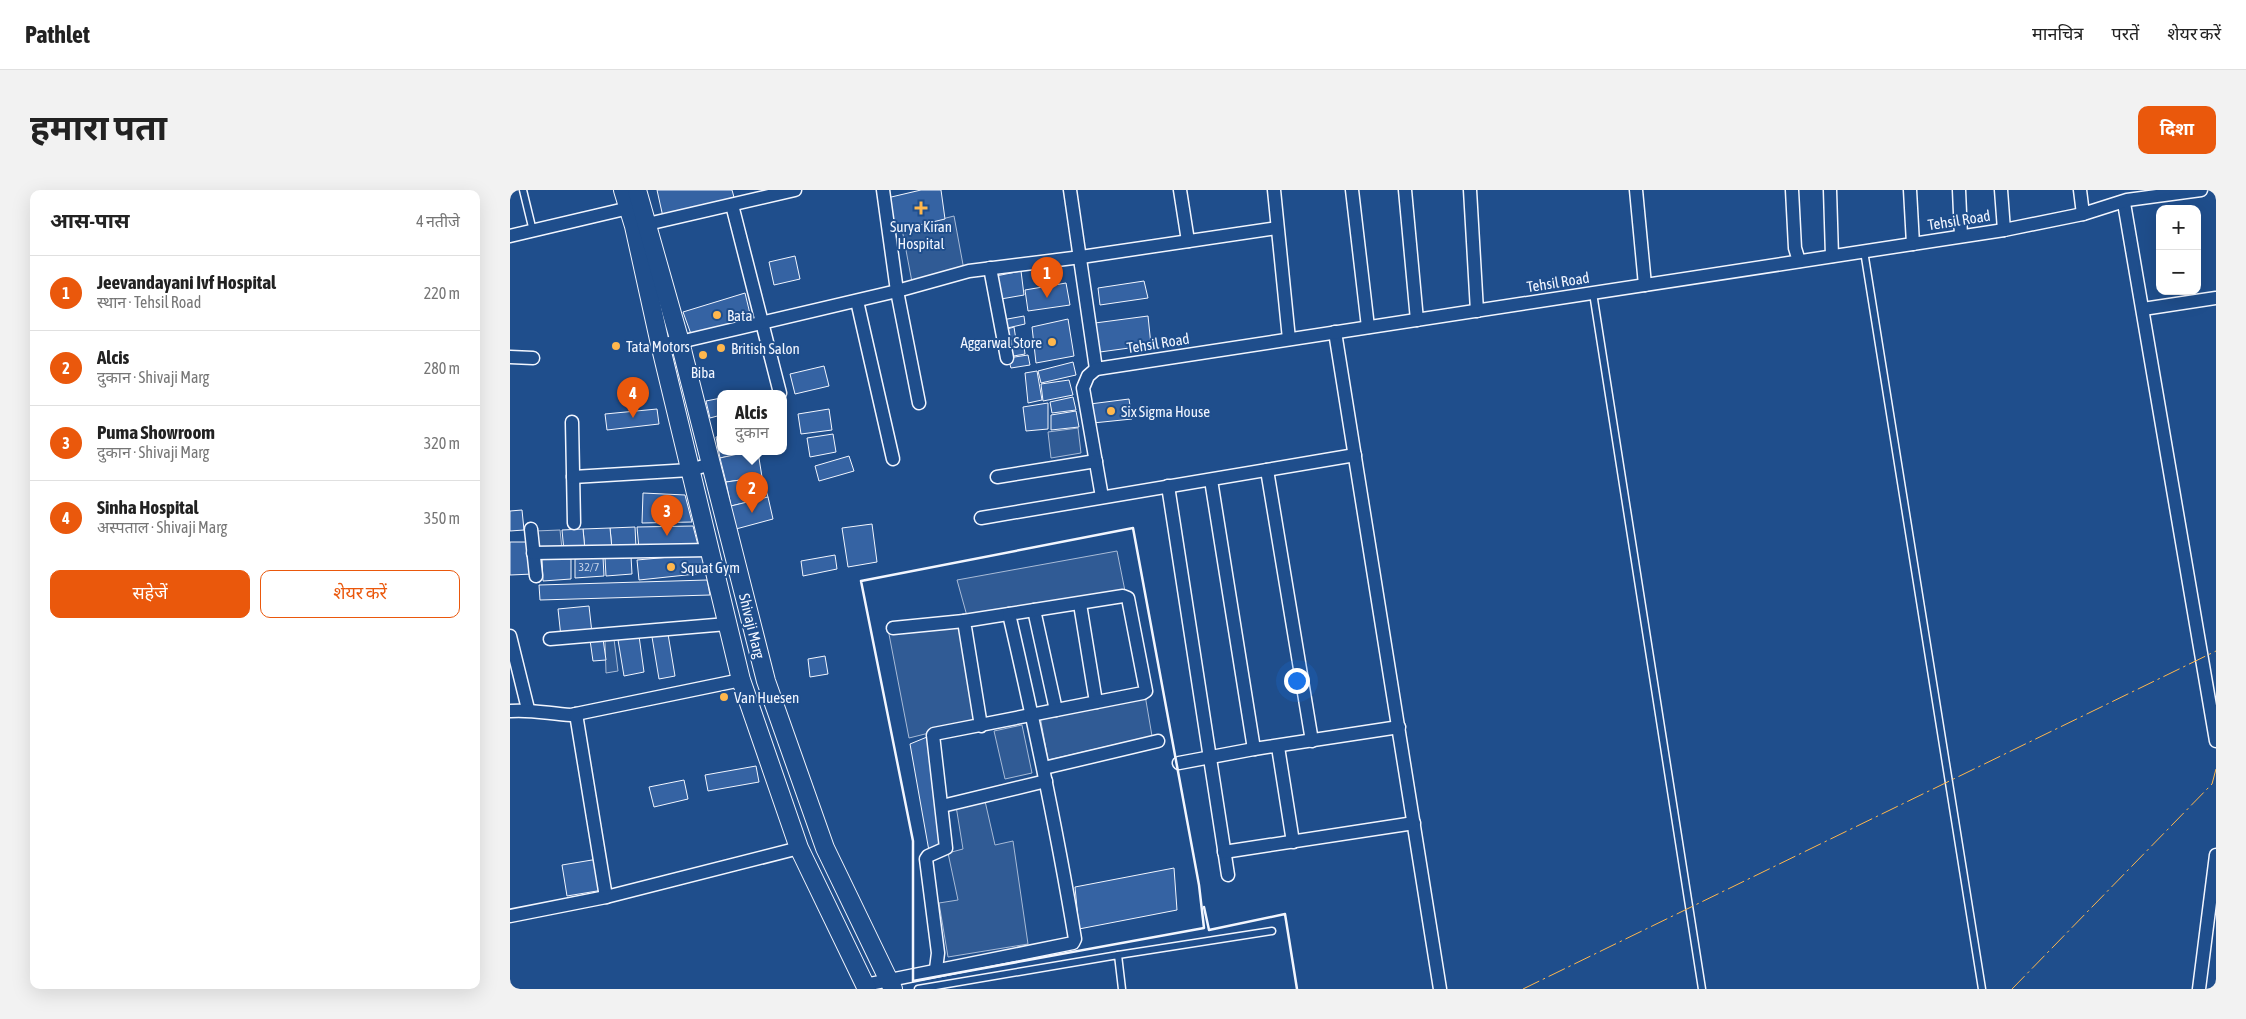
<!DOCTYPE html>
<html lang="hi">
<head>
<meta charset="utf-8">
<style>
  :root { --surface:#fff; --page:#f2f2f2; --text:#222; --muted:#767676; --line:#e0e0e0; --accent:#ea580c }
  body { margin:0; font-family:"Asap Condensed","Noto Sans Devanagari",sans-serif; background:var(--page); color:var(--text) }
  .controls { position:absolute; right:15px; top:15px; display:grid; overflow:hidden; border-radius:10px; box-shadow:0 5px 20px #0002 }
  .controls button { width:45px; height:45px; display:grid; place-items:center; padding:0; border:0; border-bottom:1px solid var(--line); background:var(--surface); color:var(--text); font:25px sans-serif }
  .you { position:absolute; left:786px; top:490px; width:18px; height:18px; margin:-12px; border:4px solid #fff; border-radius:50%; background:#1a73e8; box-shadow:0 0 0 8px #1a73e833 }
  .badge { display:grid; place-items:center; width:32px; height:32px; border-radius:50%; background:var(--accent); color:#fff; font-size:16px; font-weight:700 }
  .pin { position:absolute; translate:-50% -41px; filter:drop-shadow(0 1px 2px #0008) }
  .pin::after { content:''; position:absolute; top:26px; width:18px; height:15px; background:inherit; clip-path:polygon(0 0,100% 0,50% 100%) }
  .popup { position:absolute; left:207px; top:200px; width:70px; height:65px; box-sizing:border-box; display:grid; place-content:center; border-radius:10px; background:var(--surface); filter:drop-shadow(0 1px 4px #0005); font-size:16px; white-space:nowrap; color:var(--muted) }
  .popup b { font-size:19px; color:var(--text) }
  .popup::after { content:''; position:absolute; left:50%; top:100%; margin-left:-10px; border:10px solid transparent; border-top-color:var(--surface) }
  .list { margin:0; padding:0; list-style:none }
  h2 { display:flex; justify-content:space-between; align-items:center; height:65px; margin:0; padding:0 20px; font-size:21px }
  h2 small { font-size:16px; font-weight:400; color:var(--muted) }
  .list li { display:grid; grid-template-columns:32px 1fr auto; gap:15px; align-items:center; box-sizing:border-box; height:75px; padding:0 20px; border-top:1px solid var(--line) }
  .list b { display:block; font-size:19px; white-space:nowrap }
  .list p { margin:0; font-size:16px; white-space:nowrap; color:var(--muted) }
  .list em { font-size:16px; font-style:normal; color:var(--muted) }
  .actions { display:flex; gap:10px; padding:15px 20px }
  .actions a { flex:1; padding:11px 0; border:1px solid var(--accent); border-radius:10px; text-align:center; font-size:18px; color:var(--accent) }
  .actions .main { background:var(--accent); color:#fff }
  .map { position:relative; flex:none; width:1706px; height:799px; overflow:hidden; border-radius:10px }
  header { display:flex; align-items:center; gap:30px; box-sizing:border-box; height:70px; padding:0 25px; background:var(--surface); border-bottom:1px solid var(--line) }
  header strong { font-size:24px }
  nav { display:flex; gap:28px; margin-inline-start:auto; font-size:18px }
  .intro { display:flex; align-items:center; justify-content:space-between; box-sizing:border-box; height:120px; padding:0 30px }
  h1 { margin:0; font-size:35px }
  .button { padding:12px 22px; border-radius:10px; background:var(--accent); color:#fff; font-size:18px; font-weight:700 }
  main { display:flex; gap:30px; padding:0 30px }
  aside { flex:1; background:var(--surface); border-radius:10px; box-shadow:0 5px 20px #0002 }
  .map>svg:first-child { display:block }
</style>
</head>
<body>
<header>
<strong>Pathlet</strong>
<nav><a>मानचित्र</a><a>परतें</a><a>शेयर करें</a></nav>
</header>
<div class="intro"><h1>हमारा पता</h1><a class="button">दिशा</a></div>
<main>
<aside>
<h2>आस-पास<small>4 नतीजे</small></h2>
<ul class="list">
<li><span class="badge">1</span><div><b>Jeevandayani Ivf Hospital</b><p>स्थान · Tehsil Road</p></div><em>220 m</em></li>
<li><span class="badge">2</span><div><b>Alcis</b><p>दुकान · Shivaji Marg</p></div><em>280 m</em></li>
<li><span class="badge">3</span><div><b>Puma Showroom</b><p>दुकान · Shivaji Marg</p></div><em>320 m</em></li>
<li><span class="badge">4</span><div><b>Sinha Hospital</b><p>अस्पताल · Shivaji Marg</p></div><em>350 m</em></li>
</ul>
<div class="actions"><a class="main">सहेजें</a><a>शेयर करें</a></div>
</aside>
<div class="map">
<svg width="1706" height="799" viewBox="0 0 1706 799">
  <rect width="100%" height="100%" fill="#1f4e8c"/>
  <g fill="#305b95" stroke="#a8bbd7">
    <path d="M 444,26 L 454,80 L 402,92 L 392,39 Z"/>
    <path d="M 568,238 L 571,263 L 541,268 L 538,242 Z"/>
    <path d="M 50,340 L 52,359 L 27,361 L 25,341 Z"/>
    <path d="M 607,361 L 615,401 L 457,426 L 447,390 Z"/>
    <path d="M 453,425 L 471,530 L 399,548 L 378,439 Z"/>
    <path d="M 104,449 L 108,481 L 96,483 L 95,450 Z"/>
    <path d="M 635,505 L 642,546 L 538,570 L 530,526 Z"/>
    <path d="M 512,535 L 522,583 L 495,589 L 484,541 Z"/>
    <path d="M 475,611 L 485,655 L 503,651 L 518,754 L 438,767 L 429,713 L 448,710 L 438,663 L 453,659 L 446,616 Z"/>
  </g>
  <g fill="#3563a3" stroke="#f2f6ff">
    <path d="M 147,0 L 222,0 L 225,11 L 153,27 Z"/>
    <path d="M 411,0 L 431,0 L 435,29 L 385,41 L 377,8 Z"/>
    <path d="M 285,66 L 290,89 L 264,95 L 259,72 Z"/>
    <path d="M 511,81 L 514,105 L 491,109 L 486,86 Z"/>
    <path d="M 634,91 L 638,108 L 590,115 L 588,98 Z"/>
    <path d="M 556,93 L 560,115 L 518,121 L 515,100 Z"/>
    <path d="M 235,103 L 241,128 L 181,144 L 173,122 Z"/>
    <path d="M 514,126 L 515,134 L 493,139 L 492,130 Z"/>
    <path d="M 638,126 L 641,155 L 590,162 L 585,133 Z"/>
    <path d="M 558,129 L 564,166 L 526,173 L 522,137 Z"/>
    <path d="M 504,137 L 506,150 L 496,151 L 494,140 Z"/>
    <path d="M 513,149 L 515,164 L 498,167 L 495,152 Z"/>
    <path d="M 518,165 L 520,175 L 501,178 L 498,168 Z"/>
    <path d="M 563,172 L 566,185 L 531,193 L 528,181 Z"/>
    <path d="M 314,176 L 319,196 L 285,204 L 280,184 Z"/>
    <path d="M 527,181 L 532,210 L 518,213 L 515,183 Z"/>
    <path d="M 559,190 L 563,205 L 533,211 L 531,194 Z"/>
    <path d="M 563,207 L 566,220 L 542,223 L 540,212 Z"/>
    <path d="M 211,208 L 211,225 L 200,228 L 196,211 Z"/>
    <path d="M 619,209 L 622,229 L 583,233 L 580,214 Z"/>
    <path d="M 538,213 L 538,239 L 516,241 L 513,217 Z"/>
    <path d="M 147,219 L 149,234 L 97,240 L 95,224 Z"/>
    <path d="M 319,219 L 322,240 L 291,244 L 288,224 Z"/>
    <path d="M 566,221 L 569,237 L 541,240 L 541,225 Z"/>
    <path d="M 323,244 L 326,262 L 300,267 L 297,248 Z"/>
    <path d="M 211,246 L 211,262 L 237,262 L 210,268 L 206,247 Z"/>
    <path d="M 237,262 L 248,262 L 252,287 L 216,292 L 210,268 Z"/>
    <path d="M 339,266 L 344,281 L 309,291 L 305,276 Z"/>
    <path d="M 252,287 L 258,307 L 221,316 L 216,292 Z"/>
    <path d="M 133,303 L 175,305 L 182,332 L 132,333 Z"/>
    <path d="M 258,307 L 263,329 L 226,339 L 221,316 Z"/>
    <path d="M 12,320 L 14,340 L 0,341 L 0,321 Z"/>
    <path d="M 362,334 L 367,372 L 338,377 L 332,338 Z"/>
    <path d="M 183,336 L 188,355 L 129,359 L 127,337 Z"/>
    <path d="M 125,337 L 126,358 L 102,359 L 100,338 Z"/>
    <path d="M 100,338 L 102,359 L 75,360 L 73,339 Z"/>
    <path d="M 73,339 L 75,360 L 54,361 L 52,340 Z"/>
    <path d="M 0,352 L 17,352 L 23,384 L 0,385 Z"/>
    <path d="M 193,364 L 195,383 L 129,390 L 127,370 Z"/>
    <path d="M 325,365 L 327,379 L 293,386 L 291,371 Z"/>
    <path d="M 121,366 L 122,384 L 96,386 L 95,368 Z"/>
    <path d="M 93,367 L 94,386 L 65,388 L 65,369 Z"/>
    <path d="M 32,369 L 61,369 L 61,389 L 33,391 Z"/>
    <path d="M 197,390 L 200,405 L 30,410 L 29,395 Z"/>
    <path d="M 79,416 L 82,443 L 51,447 L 48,419 Z"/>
    <path d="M 158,444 L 165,486 L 149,489 L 142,447 Z"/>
    <path d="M 129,446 L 134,482 L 114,486 L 108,450 Z"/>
    <path d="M 93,449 L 96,470 L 83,471 L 80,450 Z"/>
    <path d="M 315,466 L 318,484 L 300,487 L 298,469 Z"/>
    <path d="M 417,547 L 431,655 L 419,661 L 400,554 Z"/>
    <path d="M 246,576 L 249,592 L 198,601 L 195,585 Z"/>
    <path d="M 174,590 L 178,609 L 144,617 L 139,597 Z"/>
    <path d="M 88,669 L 93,700 L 57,706 L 52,675 Z"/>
    <path d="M 664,678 L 667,720 L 569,739 L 565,697 Z"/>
  </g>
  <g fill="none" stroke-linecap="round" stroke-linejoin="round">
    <g stroke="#f2f6ff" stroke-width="9">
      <g id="lane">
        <path d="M 13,0 L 23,41"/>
        <path d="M 1354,61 L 1472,799"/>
        <path d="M 1083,103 L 1192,799"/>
        <path d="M 608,765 L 762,741"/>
        <path d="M 408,799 L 608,765 L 612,799"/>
      </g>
    </g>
    <g stroke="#f2f6ff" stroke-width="15">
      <g id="street">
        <path d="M 373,0 L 387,101 L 409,213"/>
        <path d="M 560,0 L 586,179"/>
        <path d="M 670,0 L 678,51"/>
        <path d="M 764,0 L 779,149"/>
        <path d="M 842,0 L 858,137"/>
        <path d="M 895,0 L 907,130"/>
        <path d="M 960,0 L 967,121"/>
        <path d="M 1126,0 L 1135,95"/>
        <path d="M 1282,0 L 1285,58 L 1289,71"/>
        <path d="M 1320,0 L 1322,66"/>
        <path d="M 1400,0 L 1403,54"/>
        <path d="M 1449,0 L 1451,46"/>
        <path d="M 1491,0 L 1494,40"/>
        <path d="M 1570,0 L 1573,24"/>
        <path d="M 1614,13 L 1706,551"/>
        <path d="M 222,15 L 270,203"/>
        <path d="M 129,36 L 285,0"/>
        <path d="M 0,46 L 119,18"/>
        <path d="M 480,78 L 497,168"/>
        <path d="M 347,111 L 383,269"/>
        <path d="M 1633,119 L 1706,108"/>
        <path d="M 825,142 L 930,799"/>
        <path d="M 150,154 L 170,152 L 387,101 L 459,81 L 571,67 L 767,38"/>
        <path d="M 0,167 L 23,168"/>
        <path d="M 586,179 L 1494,40 L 1573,24 L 1617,10 L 1691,0"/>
        <path d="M 586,179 L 578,186 L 573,198 L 592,307"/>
        <path d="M 62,232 L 64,333"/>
        <path d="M 757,280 L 802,551"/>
        <path d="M 63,287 L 180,280 L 201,274"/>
        <path d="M 487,287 L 586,271"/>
        <path d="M 701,290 L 744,559"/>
        <path d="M 658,296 L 718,685"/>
        <path d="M 471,328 L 845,265"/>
        <path d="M 21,339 L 26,386"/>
        <path d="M 23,363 L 200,360"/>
        <path d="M 570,414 L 586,512"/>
        <path d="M 524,420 L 546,520"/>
        <path d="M 383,438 L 454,431"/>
        <path d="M 0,446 L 18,519"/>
        <path d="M 40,449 L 217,434"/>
        <path d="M 0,521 C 21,519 40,524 61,525 L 231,490"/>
        <path d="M 66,524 L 96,707"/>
        <path d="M 768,557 L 783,652"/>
        <path d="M 669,573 L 744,559 L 889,537"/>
        <path d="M 534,578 L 648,551"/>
        <path d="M 432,616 L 536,591"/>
        <path d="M 714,662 L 904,633"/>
        <path d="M 0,726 L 96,707 L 289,658"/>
        <path d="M 426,779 L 428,763 L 416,669 L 418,666 L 436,658 L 423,545 L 424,544 L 633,503 L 636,501 L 618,408 L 613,406 L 454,431 L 471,536"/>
        <path d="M 355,795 L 563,753 L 565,749 C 547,640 524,532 499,424"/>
        <path d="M 1689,799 L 1706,665"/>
      </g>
    </g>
    <g stroke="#f2f6ff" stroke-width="20">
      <g id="secondary">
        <path d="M 113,0 L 124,36 L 150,154 L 231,490 L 289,658 L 357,799"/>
        <path d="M 127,0 L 170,152 L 256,491 L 315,658 L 383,799"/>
      </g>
    </g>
    <use href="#lane" stroke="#1f4e8c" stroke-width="6"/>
    <use href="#street" stroke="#1f4e8c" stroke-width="12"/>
    <use href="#secondary" stroke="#1f4e8c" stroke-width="18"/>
    <g stroke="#f2f6ff" stroke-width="2.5">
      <path d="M 623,338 L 689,695 L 694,738 L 403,791 L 403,651 L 351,391 Z"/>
      <path d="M 694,717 L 699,740 L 775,724 L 787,799"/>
    </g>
    <g stroke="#ffb74d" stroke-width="1" stroke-dasharray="18 4 2.5 4" stroke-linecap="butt">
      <path d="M 1013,799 L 1706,461"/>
      <path d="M 1502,799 L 1702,594 L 1706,579"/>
    </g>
  </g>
  <g fill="#ffb74d" stroke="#1f4e8c" stroke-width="2">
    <path d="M408.5 10.5h5v5h5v5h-5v5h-5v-5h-5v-5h5z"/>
    <circle cx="207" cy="125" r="5"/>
    <circle cx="542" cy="152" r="5"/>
    <circle cx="106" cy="156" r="5"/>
    <circle cx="211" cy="158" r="5"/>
    <circle cx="193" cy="165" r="5"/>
    <circle cx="601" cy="221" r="5"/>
    <circle cx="161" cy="377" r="5"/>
    <circle cx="214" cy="507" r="5"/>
  </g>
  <g text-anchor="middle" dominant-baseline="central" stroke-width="4" stroke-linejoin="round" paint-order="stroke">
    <g font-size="12" fill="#c3d1e8">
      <text x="79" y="377">32/7</text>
    </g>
    <g font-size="15" fill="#f2f6ff" stroke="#1f4e8c">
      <text transform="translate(1449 30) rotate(-9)">Tehsil Road</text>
      <text transform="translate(1048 92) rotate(-9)">Tehsil Road</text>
      <text transform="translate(648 153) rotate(-9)">Tehsil Road</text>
      <text transform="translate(242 436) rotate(76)">Shivaji Marg</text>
    </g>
    <g font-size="15" fill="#f2f6ff" stroke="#1f4e8c" text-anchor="start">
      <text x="411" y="36" text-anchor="middle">Surya Kiran<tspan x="411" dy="17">Hospital</tspan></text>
      <text x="217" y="125">Bata</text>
      <text x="532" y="152" text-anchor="end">Aggarwal Store</text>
      <text x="116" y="156">Tata Motors</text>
      <text x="221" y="158">British Salon</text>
      <text x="193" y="182" text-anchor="middle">Biba</text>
      <text x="611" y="221">Six Sigma House</text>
      <text x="171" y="377">Squat Gym</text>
      <text x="224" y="507">Van Huesen</text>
    </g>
  </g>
</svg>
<div class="controls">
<button>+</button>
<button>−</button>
</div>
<div class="you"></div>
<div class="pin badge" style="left:537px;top:108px">1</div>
<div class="pin badge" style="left:242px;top:323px">2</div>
<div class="popup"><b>Alcis</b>दुकान</div>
<div class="pin badge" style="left:157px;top:346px">3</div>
<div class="pin badge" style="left:123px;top:228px">4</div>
</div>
</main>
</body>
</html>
